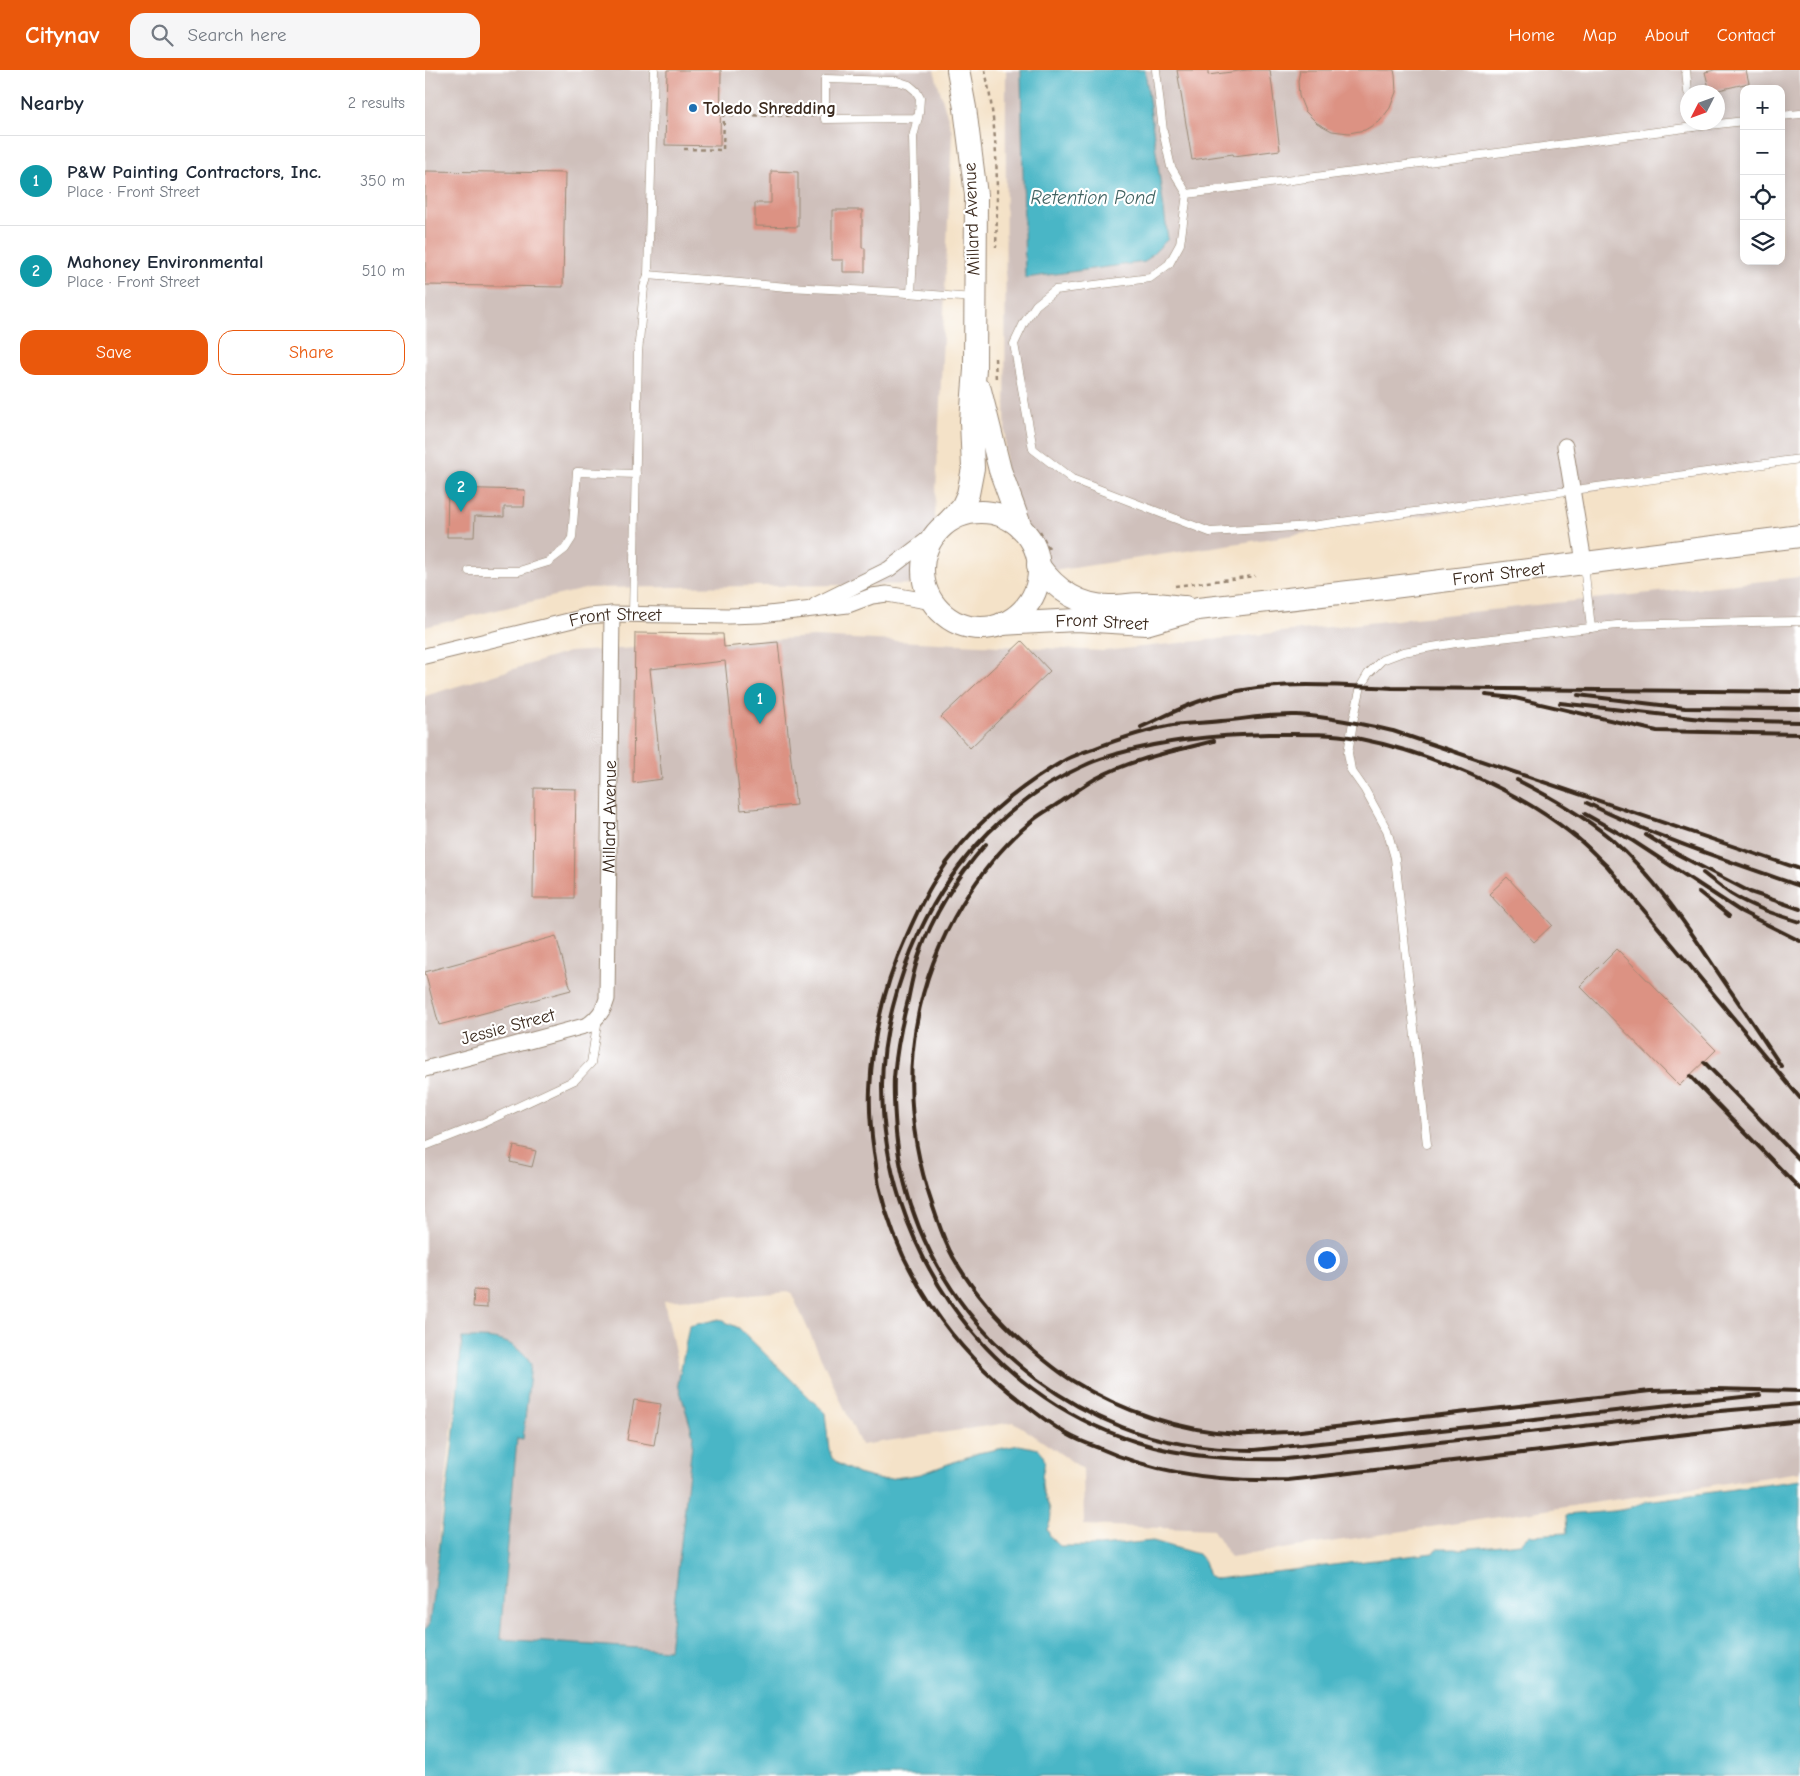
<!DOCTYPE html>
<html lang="en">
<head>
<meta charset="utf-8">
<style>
  :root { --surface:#fff; --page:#f6f6f7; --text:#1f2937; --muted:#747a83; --line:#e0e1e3; --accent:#ea580c }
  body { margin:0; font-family:"Comic Neue",sans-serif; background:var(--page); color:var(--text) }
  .controls { position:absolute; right:15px; top:15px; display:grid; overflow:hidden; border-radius:10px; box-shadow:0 2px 12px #0003 }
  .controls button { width:45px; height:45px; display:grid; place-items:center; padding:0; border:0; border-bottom:1px solid var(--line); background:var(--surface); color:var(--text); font:25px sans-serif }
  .compass { position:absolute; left:1255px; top:15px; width:45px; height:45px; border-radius:50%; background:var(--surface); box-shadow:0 2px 12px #0003; rotate:228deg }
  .you { position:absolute; left:901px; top:1189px; width:18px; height:18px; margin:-12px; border:4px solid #fff; border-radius:50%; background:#1a73e8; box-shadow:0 0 0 8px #1a73e833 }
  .badge { display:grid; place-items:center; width:32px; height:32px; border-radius:50%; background:var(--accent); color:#fff; font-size:16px; font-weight:700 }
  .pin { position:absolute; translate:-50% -41px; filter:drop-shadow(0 1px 2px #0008) }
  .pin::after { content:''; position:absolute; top:26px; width:18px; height:15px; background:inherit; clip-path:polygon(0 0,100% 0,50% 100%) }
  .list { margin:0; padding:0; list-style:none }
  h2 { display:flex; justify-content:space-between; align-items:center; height:65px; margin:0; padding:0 20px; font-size:21px }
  h2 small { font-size:16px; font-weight:400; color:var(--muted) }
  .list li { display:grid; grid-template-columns:32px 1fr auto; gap:15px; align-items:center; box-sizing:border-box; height:90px; padding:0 20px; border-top:1px solid var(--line) }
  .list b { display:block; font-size:19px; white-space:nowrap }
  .list p { margin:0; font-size:16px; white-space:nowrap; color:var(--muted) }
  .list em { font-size:16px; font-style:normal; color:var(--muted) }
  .actions { display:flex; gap:10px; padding:15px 20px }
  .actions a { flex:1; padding:11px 0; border:1px solid var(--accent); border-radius:15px; text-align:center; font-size:18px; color:var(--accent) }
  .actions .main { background:var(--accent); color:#fff }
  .icon { flex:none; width:28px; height:28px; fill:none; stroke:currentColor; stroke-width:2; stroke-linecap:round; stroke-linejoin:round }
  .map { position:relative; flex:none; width:1375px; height:1706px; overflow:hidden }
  header { display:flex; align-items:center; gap:30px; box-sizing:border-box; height:70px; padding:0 25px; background:var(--accent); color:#fff }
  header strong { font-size:24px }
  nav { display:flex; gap:28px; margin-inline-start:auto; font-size:18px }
  .search { width:350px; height:45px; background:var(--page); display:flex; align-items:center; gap:12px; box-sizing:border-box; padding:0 18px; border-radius:15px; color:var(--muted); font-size:19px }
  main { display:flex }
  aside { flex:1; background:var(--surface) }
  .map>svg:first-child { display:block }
</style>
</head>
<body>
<header>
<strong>Citynav</strong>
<div class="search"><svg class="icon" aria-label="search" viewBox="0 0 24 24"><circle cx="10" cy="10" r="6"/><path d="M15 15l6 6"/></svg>Search here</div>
<nav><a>Home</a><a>Map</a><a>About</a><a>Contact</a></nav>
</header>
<main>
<aside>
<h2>Nearby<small>2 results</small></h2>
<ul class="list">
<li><span class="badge" style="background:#0f9aa8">1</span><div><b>P&amp;W Painting Contractors, Inc.</b><p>Place · Front Street</p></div><em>350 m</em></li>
<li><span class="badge" style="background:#0f9aa8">2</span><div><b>Mahoney Environmental</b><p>Place · Front Street</p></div><em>510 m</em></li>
</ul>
<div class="actions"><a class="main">Save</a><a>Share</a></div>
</aside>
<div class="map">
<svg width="1375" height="1706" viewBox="0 0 1375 1706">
  <rect width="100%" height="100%" fill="#fff"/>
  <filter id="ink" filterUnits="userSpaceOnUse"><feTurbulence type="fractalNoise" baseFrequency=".02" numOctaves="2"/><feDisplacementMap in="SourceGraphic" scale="10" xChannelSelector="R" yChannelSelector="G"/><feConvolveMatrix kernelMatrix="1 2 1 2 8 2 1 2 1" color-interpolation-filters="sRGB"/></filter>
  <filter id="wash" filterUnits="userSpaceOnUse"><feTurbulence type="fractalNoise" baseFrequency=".0096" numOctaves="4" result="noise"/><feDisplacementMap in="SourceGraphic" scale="20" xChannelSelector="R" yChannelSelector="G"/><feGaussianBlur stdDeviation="1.12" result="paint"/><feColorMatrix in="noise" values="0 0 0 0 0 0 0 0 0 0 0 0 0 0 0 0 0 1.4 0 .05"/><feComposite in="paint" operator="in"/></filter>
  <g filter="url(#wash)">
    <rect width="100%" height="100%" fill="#f4e2c8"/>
    <g fill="#cfc0bb" fill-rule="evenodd">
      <path d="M 0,0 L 509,0 L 527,62 L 507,514 L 164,518 L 0,557 Z"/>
      <path d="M 581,0 L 1375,0 L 1375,389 L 608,504 L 580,434 ZM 1319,19 L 1356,19 L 1356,191 L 1319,191 ZM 1262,22 L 1292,22 L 1292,52 L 1262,52 Z"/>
      <path d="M 1375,507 L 1375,1402 L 805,1487 L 788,1460 L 659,1455 L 658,1399 L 589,1352 L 436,1375 L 366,1222 L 239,1231 L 268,1365 L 244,1580 L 75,1569 L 92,1368 L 98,1369 L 69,1268 L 37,1269 L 4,1556 L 0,1560 L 0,626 L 144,582 L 388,567 L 679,581 Z"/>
    </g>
    <g fill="#4ab6c6" stroke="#427072">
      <path d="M 596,0 L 720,0 L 743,169 L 720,192 L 600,208 Z"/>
      <path d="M 294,1249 L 314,1258 L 400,1343 L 404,1379 L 407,1388 L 414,1394 L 433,1404 L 456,1410 L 496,1404 L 553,1383 L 594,1375 L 614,1379 C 625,1394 616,1397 617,1413 C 617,1431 633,1439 622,1459 L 625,1466 L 635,1476 L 675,1476 L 728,1471 L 773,1484 L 779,1491 L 784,1506 L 791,1509 L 1008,1483 L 1011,1479 L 1037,1479 L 1095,1473 L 1105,1465 L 1142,1463 L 1141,1445 L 1189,1441 L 1202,1439 L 1222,1431 L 1375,1410 L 1375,1706 L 0,1706 L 0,1560 L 4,1556 L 28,1373 L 37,1268 C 67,1268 87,1266 106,1294 L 98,1369 L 92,1368 L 75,1569 L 244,1580 L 268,1365 L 253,1314 L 264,1256 Z"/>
    </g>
    <g id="blocks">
      <g fill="#dc9283">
        <path d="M 242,0 L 296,0 L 295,76 L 240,75 Z"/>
        <path d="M 752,0 L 783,0 L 783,5 L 822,0 L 845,0 L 855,80 L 809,86 L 808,84 L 767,90 Z"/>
        <path d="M 875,0 L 969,0 L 970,5 L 971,22 L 965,38 L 955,51 L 940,60 L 924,63 L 907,61 L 892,53 L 880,41 L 874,26 L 873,11 Z"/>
        <path d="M 1290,0 L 1321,0 L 1324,13 L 1285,22 L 1280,2 Z"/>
        <path d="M 0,101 L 140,103 L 138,217 L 0,215 Z"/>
        <path d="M 346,101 L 373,102 L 373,157 L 330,156 L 330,133 L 346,133 Z"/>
        <path d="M 407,140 L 437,140 L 437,178 L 440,178 L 440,202 L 418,202 L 418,190 L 407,190 Z"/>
        <path d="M 23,418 L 100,420 L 99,437 L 79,437 L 79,447 L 50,446 L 49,467 L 22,467 Z"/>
        <path d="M 210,563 L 298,564 L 299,577 L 353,572 L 371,735 L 316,740 L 300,591 L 225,599 L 237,709 L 208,713 Z"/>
        <path d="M 597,571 L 625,601 L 545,678 L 516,647 Z"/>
        <path d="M 109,718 L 151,719 L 149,828 L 108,828 Z"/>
        <path d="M 1082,807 L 1127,855 L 1109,872 L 1064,824 Z"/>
        <path d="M 131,866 L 146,920 L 14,955 L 0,902 Z"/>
        <path d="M 1192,879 L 1291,980 L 1254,1016 L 1155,916 Z"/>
        <path d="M 89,1076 L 111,1081 L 107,1097 L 85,1092 Z"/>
        <path d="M 49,1220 L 62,1221 L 62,1238 L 48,1237 Z"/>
        <path d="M 209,1330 L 236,1334 L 229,1375 L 202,1370 Z"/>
      </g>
    </g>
  </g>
  <g filter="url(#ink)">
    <use href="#blocks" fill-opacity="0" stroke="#988673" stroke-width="1"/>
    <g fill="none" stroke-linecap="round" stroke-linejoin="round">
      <g stroke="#988673" stroke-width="9">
        <g id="lane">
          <path d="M 731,0 L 738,61 L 746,97 L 762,124"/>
          <path d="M 1261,0 L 1263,22"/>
          <path d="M 1356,46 L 1375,44"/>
          <path d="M 1267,52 L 1268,57 L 1319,51"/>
          <path d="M 1268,57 L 762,124 L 755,174 L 744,194 L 725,208 L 630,220 L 611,235 L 599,253 L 589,274 L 608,379 L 647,409 L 785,462 L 887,456 L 1375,389"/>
          <path d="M 223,205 L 229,0"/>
          <path d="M 486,223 L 490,149 L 488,67 L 494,43 L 495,28 L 491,21 L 484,15 L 472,11 L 400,9 L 400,49 L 493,48"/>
          <path d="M 1159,495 L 1166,558"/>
          <path d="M 44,501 L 94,501 L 123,492 L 140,479 L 147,468 L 152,402 L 211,404"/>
          <path d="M 208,544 L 213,283 L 219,217 L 223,205 L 362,217 L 469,222 L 549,228"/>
          <path d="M 1002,1074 L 970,788 L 962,760 L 940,720 L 926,700 L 923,683 L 928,652 L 936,616 L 943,604 L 957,590 L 978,582 L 1031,573 L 1192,555 L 1375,551"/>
          <path d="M 0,1076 L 56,1054 L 150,1010 L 166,993 L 173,948"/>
        </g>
      </g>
      <g stroke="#988673" stroke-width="17">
        <g id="street">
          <path d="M 1140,376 L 1159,492"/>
          <path d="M 391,535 L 464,499 L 511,463"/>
          <path id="s1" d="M 0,586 L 164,546 L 187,544 L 303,546 L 335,545 L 423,535 L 447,526 L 462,524 L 508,532"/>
          <path id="s2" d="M 0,999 L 163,955 C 173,948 179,940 182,929 L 187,544"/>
        </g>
      </g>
      <g stroke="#988673" stroke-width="24">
        <g id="secondary">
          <path d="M 555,320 L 575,400 L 596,458"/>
          <circle cx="556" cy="500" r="58"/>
          <path d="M 524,451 L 537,437 L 543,424 L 548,398 L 546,351 L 550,299 L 551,125 L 540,38 L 533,0"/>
          <path d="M 613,495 C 631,520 656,537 687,536 C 697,536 708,534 718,534 C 732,533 746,536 760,537"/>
          <path id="s3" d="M 577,554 L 652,550 L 721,554 L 773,539 L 968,517 L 1375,466"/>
        </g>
      </g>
      <g stroke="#988673" stroke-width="2.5" stroke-dasharray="4 4" stroke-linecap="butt">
        <path d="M 560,0 C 573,59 573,117 571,177"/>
        <path d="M 259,79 L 298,80 L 299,45 L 389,46"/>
        <path d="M 570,288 L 571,310"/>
        <path d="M 615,461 L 625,481"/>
        <path d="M 750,516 L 830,506"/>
      </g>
      <use href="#lane" stroke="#fff" stroke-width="8"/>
      <use href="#street" stroke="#fff" stroke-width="15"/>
      <use href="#secondary" stroke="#fff" stroke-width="22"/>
      <g stroke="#3b2a1e" stroke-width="4">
        <path d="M 1061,625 L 1090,628 L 1232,661 L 1375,664"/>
        <path d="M 1153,625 L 1260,638 L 1375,639"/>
        <path d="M 1135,633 L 1285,650 L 1375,652"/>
        <path d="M 716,657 C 735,649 754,638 775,631 C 836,609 903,615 967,618 L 1375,622"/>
        <path d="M 789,671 C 750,681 706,689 670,709 C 658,716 646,725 634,733 C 625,739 615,744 607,751 C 579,774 556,803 537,834 C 480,928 472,1034 508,1137 C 514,1154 519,1171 528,1187 C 548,1222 575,1252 605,1278 C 619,1290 633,1302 648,1311 C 696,1341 756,1361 813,1364 C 831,1365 849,1362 867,1362 L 1225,1321 L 1291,1319 L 1375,1321"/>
        <path d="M 1092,710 C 1124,726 1157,745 1185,768 C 1228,805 1261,854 1292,901 C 1313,932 1335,964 1356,996"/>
        <path d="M 1162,733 C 1230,767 1303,791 1375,816"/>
        <path d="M 1160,744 L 1208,771 L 1315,841 L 1375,871"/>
        <path d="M 1221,765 L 1252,784 L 1325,822 L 1375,839"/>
        <path d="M 561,774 C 533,806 508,845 494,885 C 489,899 486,915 483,930 C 476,956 471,982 469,1008 C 468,1027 470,1045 471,1063 C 483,1195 575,1309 697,1357 C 739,1374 784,1380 829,1380 C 998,1363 1166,1343 1335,1325"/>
        <path d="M 1375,799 L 968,661 C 936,654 905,647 872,645 C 847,644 821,649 796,651 C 780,653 764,653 748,655 C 720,660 694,669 668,679 C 659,682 650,685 642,689 C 591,718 542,759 510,810 C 499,827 490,847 482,865 C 460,913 447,967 445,1020 C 444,1040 446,1061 449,1082 C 451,1093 452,1105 454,1116 C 474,1202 527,1279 597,1332 C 611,1343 626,1355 642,1364 C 652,1370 663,1374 674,1378 C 734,1405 798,1412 863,1410 L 1375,1351"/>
        <path d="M 1278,803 C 1287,810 1297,818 1306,824 C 1327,837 1352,845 1375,852"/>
        <path d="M 1274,822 L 1304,846"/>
        <path d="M 1279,992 L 1375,1090"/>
        <path d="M 1265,1006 L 1375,1119"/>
        <path d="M 1375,1028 L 1182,796 C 1170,785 1160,773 1147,764 C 1089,718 1004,682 931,668 C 903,663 872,664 844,664 C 793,665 744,669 695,683 C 685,686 674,689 665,693 C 588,726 529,788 494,863 C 473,908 457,966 457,1016 C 458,1175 558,1324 712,1372 C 761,1388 810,1390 861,1389 L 1284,1342 L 1375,1334"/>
      </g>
    </g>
  </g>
  <circle fill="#1f6fb2" stroke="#fff" stroke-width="2" cx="268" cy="38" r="5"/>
  <g text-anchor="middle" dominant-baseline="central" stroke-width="4.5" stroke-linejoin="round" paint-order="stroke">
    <g font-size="18" font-weight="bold" fill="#3b2a1e" stroke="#fff" text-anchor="start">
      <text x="278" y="38">Toledo Shredding</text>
    </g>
    <g font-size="18" fill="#3b2a1e" stroke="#fff">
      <text transform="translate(547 149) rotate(-92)">Millard Avenue</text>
      <text stroke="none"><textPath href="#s3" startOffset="501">Front Street</textPath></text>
      <text stroke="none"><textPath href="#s1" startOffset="195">Front Street</textPath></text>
      <text stroke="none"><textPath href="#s3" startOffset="100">Front Street</textPath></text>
      <text stroke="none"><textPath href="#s2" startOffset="384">Millard Avenue</textPath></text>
      <text transform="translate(83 957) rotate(-15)">Jessie Street</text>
    </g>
    <g font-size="19" font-style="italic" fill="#416261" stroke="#fff">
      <text x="668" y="128">Retention Pond</text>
    </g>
  </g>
</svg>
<div class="controls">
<button>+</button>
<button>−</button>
<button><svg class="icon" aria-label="locate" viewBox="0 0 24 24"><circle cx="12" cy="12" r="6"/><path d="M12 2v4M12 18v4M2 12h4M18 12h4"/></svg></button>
<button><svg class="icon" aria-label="layers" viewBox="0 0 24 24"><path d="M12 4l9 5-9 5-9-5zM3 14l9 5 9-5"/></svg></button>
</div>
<svg class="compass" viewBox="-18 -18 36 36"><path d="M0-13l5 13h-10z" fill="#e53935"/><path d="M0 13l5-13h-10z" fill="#747a83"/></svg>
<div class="you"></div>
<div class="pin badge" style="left:335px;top:654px;background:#0f9aa8">1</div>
<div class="pin badge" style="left:36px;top:442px;background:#0f9aa8">2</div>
</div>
</main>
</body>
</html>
